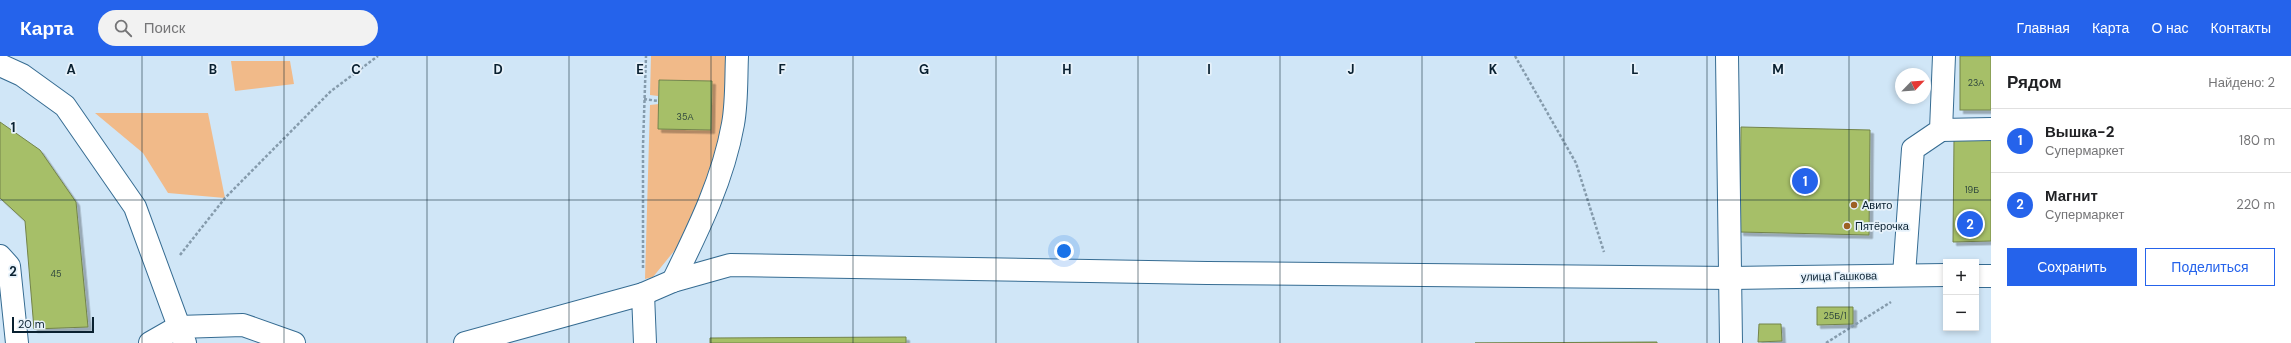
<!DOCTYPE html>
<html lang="ru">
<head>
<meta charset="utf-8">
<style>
  :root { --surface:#fff; --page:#f2f2f2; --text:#202124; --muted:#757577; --line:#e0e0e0; --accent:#2563eb }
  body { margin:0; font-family:"DM Sans",sans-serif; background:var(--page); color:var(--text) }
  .controls { position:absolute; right:12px; bottom:12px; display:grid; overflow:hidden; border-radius:0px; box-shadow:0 2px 6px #0003 }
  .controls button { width:36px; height:36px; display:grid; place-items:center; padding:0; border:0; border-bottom:1px solid var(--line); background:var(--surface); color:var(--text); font:20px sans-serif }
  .compass { position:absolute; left:1895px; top:12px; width:36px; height:36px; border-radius:50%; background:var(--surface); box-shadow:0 2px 6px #0003; rotate:65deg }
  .scale { position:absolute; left:12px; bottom:10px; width:82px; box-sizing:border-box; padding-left:4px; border:2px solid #092030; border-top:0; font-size:11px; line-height:14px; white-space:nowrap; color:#092030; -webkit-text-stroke:3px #e6f1fa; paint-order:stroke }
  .you { position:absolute; left:1064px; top:195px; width:14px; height:14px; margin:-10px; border:3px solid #fff; border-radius:50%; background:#1a73e8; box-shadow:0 0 0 6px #1a73e833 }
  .badge { display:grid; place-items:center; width:26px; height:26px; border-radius:50%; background:var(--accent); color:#fff; font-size:13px; font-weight:700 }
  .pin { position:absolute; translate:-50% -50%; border:2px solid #fff; box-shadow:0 1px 4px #0006 }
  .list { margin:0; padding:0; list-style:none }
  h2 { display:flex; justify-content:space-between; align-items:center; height:52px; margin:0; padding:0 16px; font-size:17px }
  h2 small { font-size:13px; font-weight:400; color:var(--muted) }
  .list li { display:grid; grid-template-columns:26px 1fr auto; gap:12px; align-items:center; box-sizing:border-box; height:64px; padding:0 16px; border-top:1px solid var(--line) }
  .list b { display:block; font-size:15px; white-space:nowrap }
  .list p { margin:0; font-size:13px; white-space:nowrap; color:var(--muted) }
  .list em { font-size:13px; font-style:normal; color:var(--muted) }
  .actions { display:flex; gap:8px; padding:12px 16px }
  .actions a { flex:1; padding:9px 0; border:1px solid var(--accent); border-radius:0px; text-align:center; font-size:14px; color:var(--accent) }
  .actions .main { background:var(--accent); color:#fff }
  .icon { flex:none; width:22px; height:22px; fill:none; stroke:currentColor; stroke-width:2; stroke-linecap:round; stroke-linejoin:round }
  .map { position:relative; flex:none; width:1991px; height:287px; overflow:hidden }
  header { display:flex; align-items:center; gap:24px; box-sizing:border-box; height:56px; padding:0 20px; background:var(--accent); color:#fff }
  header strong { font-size:19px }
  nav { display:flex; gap:22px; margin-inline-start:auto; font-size:14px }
  .search { width:280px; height:36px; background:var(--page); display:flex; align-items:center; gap:10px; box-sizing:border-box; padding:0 14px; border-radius:22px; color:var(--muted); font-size:15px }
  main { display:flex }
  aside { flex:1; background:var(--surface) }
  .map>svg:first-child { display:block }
</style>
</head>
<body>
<header>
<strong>Карта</strong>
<div class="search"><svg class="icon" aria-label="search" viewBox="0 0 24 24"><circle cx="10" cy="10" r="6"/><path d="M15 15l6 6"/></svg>Поиск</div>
<nav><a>Главная</a><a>Карта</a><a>О нас</a><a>Контакты</a></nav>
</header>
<main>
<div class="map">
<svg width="1991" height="287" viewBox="0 0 1991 287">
  <defs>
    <filter id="shadow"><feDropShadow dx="3.5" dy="3.5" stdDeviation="0" flood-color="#0004"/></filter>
  </defs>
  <rect width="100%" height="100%" fill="#d0e6f7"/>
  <g fill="#f1ba89">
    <path d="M 651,0 L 730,0 L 720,89 L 683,184 L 653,221 L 645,223 L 650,49 L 659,48 L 658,73 L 711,74 L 712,25 L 659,24 L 658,40 L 650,39 Z"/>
    <path d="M 231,5 L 290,5 L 294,28 L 235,35 Z"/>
    <path d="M 95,57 L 208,57 L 225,142 L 168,137 L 143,97 Z"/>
  </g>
  <g fill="#a6bf68" stroke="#73844a" filter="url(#shadow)">
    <rect x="1960" y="0" width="31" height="54"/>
    <path d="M 659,24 L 712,25 L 711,74 L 658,73 Z"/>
    <path d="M 0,66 L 40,94 L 76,146 L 88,271 L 34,273 L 25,165 L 0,142 Z"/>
    <path d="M 1741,71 L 1870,74 L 1869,179 L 1740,176 Z"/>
    <path d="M 1954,83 L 1991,83 L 1991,185 L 1953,186 Z"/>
    <path d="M 1817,251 L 1853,251 L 1853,268 L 1817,269 Z"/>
    <path d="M 1759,268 L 1781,268 L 1782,285 L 1758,286 Z"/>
    <path d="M 906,281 L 906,287 L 710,287 L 710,282 Z"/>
    <path d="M 1657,286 L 1657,287 L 1475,287 Z"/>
  </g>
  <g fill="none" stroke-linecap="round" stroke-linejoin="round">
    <g stroke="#366c92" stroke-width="24">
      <g id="minor">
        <path d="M 1727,0 L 1731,287"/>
        <path d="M 0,9 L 22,19 L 65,50 L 135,151 L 185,287"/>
        <path d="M 1941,74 L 1991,73"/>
        <path d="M 0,200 L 9,210 L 17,287"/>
        <path d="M 1904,219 L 1913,93 L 1941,74 L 1944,0"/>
        <path d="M 1976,220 L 1991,220"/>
        <path d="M 673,225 C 698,174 723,124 733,68 C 737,46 736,22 737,0"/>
        <path d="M 643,238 L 673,225 L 730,209 L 1207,217 L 1732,222 L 1946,219"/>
        <path d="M 150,287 L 178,271 L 243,269 L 294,287"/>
        <path d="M 465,287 L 643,238 L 645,287"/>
      </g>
    </g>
    <g stroke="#859bac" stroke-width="2.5" stroke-dasharray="3 2" stroke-linecap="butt">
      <path d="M 1515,0 L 1576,107 L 1604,196"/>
      <path d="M 644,43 L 658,45"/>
      <path d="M 180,199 L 225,142 L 331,35 L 378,0"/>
      <path d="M 643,212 L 643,90 L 646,0"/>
      <path d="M 1826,287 L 1891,246"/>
    </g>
    <use href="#minor" stroke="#fff" stroke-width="22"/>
  </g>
  <path fill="none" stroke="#092030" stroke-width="1" stroke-opacity="0.55" d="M 142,0 L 142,287M 284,0 L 284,287M 427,0 L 427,287M 569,0 L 569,287M 711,0 L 711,287M 853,0 L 853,287M 996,0 L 996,287M 1138,0 L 1138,287M 1280,0 L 1280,287M 1422,0 L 1422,287M 1564,0 L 1564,287M 1707,0 L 1707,287M 1849,0 L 1849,287M 0,144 L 1991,144"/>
  <g fill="#9d6124" stroke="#e6f1fa" stroke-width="1.5">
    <circle cx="1854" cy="149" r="4"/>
    <circle cx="1847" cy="170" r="4"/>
  </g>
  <g text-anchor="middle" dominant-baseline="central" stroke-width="3.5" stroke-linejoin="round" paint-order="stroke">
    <g font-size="9" fill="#30483e">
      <text x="1976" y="27">23А</text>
      <text x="685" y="61">35А</text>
      <text x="1972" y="134">19Б</text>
      <text x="56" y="218">45</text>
      <text x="1835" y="260">25Б/1</text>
    </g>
    <g font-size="11" fill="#092030" stroke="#e6f1fa" text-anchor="start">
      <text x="1862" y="149">Авито</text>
      <text x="1855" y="170">Пятёрочка</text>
    </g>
    <g font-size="11" fill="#092030" stroke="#e6f1fa">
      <text transform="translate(1839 220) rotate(-1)">улица Гашкова</text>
    </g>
  </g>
  <g font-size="13" text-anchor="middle" font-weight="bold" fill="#092030" stroke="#e6f1fa" stroke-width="3.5" stroke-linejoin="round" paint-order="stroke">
    <text x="71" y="18">A</text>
    <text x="213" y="18">B</text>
    <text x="356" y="18">C</text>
    <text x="498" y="18">D</text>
    <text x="640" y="18">E</text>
    <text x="782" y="18">F</text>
    <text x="924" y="18">G</text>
    <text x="1067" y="18">H</text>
    <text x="1209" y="18">I</text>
    <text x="1351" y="18">J</text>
    <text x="1493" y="18">K</text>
    <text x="1635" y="18">L</text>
    <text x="1778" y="18">M</text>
    <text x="13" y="76">1</text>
    <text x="13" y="220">2</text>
  </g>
</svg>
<div class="controls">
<button>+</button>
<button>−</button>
</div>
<svg class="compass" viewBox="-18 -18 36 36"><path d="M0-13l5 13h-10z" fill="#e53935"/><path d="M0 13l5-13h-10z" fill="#757577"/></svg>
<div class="scale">20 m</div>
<div class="you"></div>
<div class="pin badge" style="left:1805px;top:125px">1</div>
<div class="pin badge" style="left:1970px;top:168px">2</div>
</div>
<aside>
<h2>Рядом<small>Найдено: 2</small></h2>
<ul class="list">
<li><span class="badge">1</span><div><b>Вышка-2</b><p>Супермаркет</p></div><em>180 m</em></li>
<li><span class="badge">2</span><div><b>Магнит</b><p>Супермаркет</p></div><em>220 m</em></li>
</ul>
<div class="actions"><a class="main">Сохранить</a><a>Поделиться</a></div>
</aside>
</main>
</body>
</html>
